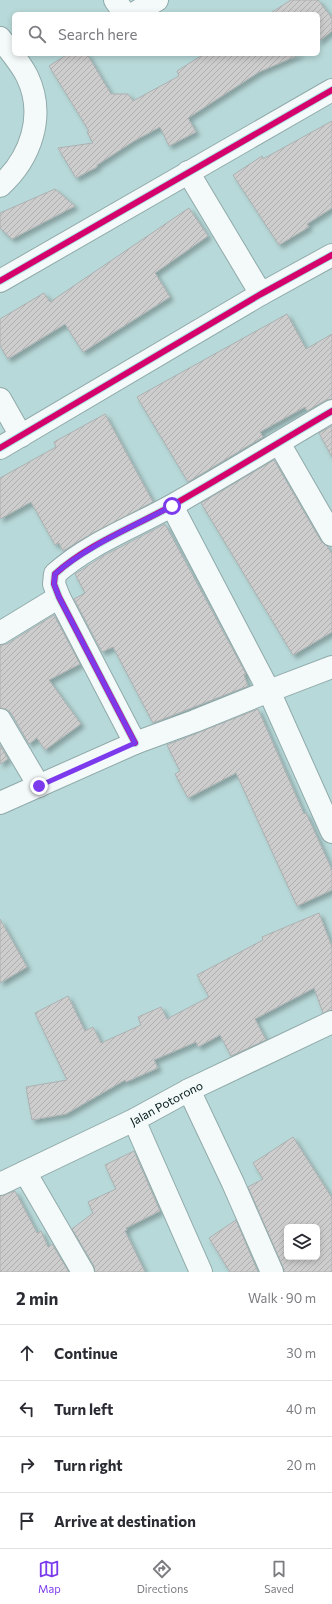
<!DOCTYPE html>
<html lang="en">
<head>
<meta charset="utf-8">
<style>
  :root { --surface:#fff; --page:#f2f2f3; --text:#2b2b33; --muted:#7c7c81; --line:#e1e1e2; --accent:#7c3aed }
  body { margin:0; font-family:Commissioner,sans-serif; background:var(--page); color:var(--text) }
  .controls { position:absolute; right:12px; bottom:12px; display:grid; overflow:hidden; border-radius:6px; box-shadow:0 2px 6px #0003 }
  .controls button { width:36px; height:36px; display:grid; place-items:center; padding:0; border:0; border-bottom:1px solid var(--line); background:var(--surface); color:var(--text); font:20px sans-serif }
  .stop { position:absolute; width:12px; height:12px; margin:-9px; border:3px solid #7c3aed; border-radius:50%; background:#fff }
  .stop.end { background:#7c3aed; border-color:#fff; box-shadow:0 1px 4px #0008 }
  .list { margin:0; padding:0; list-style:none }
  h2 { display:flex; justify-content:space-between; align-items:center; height:52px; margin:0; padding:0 16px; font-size:17px }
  h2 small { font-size:13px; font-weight:400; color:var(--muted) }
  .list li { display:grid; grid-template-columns:26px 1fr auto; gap:12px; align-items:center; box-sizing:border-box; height:56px; padding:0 16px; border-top:1px solid var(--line) }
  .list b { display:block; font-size:15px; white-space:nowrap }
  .list em { font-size:13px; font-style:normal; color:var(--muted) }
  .icon { flex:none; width:22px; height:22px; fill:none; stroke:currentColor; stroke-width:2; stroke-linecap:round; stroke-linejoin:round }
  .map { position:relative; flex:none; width:332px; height:1272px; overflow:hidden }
  .search { position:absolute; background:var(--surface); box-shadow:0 2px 6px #0003; left:12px; right:12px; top:12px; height:44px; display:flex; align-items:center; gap:10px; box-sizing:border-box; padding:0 14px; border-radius:6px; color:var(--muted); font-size:15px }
  .sheet { height:276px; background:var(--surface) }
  nav { display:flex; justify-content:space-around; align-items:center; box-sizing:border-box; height:56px; border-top:1px solid var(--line); background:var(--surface); font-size:11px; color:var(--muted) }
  nav a { display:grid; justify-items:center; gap:2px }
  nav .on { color:var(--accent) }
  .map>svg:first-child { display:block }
</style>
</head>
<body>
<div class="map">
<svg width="332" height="1272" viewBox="0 0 332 1272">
  <defs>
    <pattern id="building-hatch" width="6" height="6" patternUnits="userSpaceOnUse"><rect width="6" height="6" fill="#cecdcd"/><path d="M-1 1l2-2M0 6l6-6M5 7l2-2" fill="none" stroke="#afafaf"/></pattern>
    <filter id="shadow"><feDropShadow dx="3.5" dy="3.5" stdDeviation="2" flood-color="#0004"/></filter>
  </defs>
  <rect width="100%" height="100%" fill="#b8d9d9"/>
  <g fill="url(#building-hatch)" stroke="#acb1b2" fill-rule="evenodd" filter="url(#shadow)">
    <path d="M 291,0 L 318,0 L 332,18 L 332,31 L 318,42 L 318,14 L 269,14 Z"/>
    <path d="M 68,54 L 87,54 L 111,94 L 128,94 L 133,101 L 179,76 L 177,71 L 204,54 L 301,54 L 259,72 L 188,118 L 196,132 L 169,146 L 160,127 L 134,141 L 97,165 L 97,167 L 76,178 L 58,148 L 93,143 L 87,132 L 89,131 L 49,66 Z"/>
    <path d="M 332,121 L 332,208 L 307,224 L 309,227 L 279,245 L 233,175 L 262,156 L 263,159 Z"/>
    <path d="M 55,189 L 75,206 L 12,239 L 0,228 L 0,213 Z"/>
    <path d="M 189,208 L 208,236 L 155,273 L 170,297 L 83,352 L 65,324 L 8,359 L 0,346 L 0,319 L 44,293 L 50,302 Z"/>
    <path d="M 287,314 L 306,349 L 332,334 L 332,399 L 326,400 L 307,411 L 305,407 L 260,432 L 263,437 L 188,482 L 137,397 Z"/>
    <path d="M 105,414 L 153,502 L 91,534 L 63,551 L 59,543 L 55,545 L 31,502 L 0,519 L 0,478 L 56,447 L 54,442 Z"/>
    <path d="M 332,426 L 332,457 L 319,433 Z"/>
    <path d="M 274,460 L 321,541 L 327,546 L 332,554 L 332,632 L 293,655 L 201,503 Z"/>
    <path d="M 165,524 L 246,674 L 244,675 L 248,686 L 153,723 L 113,647 L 102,652 L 74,599 L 85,593 L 75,574 L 103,556 Z"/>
    <path d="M 54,615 L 80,664 L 49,680 L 81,724 L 45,750 L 37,738 L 29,744 L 11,713 L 6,709 L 0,708 L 0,645 L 7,644 Z"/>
    <path d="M 258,709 L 304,814 L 306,813 L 332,870 L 332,890 L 297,906 L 236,773 L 188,798 L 175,774 L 180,771 L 167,745 Z"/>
    <path d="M 0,745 L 8,759 L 0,764 Z"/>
    <path d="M 319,913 L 332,947 L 332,1010 L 323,1013 L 314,988 L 255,1019 L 266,1040 L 231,1056 L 220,1035 L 198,1047 L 196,1042 L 154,1060 L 158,1068 L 126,1082 L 125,1080 L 66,1114 L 32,1120 L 26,1087 L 67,1080 L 35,1013 L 68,996 L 85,1031 L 93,1027 L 101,1043 L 141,1025 L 138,1017 L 161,1007 L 167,1019 L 209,997 L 197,975 L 263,940 L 262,937 Z"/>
    <path d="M 0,919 L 27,967 L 0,983 Z"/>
    <path d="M 293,1137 L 332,1198 L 332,1272 L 284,1272 L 283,1267 L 248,1187 L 263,1179 L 253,1163 ZM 287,1227 L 317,1227 L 317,1257 L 287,1257 Z"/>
    <path d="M 134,1151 L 160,1211 L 126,1228 L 127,1230 L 125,1231 L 145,1272 L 95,1272 L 94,1266 L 72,1229 L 93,1213 L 88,1202 L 116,1189 L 105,1165 Z"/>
    <path d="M 15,1191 L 37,1233 L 41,1231 L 48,1247 L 52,1244 L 69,1272 L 0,1272 L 0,1196 Z"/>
    <path d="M 236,1220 L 258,1272 L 230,1272 L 209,1238 Z"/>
  </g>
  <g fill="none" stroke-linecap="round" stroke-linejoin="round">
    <g stroke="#90aaaa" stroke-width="24">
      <g id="street">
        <path d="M 115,0 L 125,14"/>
        <path d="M 133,14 L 157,0"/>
        <path d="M 0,38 C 9,50 20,62 27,76 C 46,115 31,158 0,186"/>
        <path d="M 188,172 L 261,294"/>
        <path d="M 0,281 L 332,90"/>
        <path d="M 0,399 L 21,436"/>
        <path d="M 279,443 L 332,535"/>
        <path d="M 0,448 L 261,294 L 332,255"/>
        <path d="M 172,506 L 269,691 L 332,832"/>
        <path d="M 0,633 L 59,597"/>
        <path d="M 0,720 L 39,786"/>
        <path d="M 135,743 L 59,597 L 54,584 L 55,574 C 88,544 134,527 173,505 C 226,475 279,442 332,411"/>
        <path d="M 0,803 L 135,743 L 195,721 L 269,691 L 332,667"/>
        <path d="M 189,1090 L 233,1183 L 272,1272"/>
        <path d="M 134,1120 L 201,1272"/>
        <path d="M 25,1172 L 83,1272"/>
        <path id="s1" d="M 0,1184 L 134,1120 L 189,1090 L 332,1022"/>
      </g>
    </g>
    <use href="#street" stroke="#f4f9f9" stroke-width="22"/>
    <g stroke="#abe6e7" stroke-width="8">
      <g id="cycleway">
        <path d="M 0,281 L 332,90"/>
        <path d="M 0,448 L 261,294 L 332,255"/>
        <path d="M 135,743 L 59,597 L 54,584 L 55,574 C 88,544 134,527 173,505 C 226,475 279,442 332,411"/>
      </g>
    </g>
    <use href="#cycleway" stroke="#d6006c" stroke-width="6"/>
  </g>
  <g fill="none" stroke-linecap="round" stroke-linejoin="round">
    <path stroke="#7c3aed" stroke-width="5" d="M 39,786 L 135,743 L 59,597 L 54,584 L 55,574 C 85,547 136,525 172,506"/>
  </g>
  <g text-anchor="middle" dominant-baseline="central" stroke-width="3.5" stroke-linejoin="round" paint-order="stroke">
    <g font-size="12" fill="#031a1b" stroke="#abe6e7">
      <text stroke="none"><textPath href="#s1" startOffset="185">Jalan Potorono</textPath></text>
    </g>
  </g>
</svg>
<div class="controls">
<button><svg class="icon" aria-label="layers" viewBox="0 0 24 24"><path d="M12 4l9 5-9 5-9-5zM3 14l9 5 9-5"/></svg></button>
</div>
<div class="stop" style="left:172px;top:506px"></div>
<div class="stop end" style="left:39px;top:786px"></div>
<div class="search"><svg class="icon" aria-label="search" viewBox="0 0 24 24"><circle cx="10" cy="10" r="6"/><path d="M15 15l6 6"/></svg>Search here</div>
</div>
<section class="sheet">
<h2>2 min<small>Walk · 90 m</small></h2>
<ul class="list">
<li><svg class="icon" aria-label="ahead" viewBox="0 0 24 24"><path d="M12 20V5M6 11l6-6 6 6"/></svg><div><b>Continue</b></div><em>30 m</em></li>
<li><svg class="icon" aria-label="left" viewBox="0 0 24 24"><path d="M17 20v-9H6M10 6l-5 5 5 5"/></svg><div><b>Turn left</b></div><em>40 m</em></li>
<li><svg class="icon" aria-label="right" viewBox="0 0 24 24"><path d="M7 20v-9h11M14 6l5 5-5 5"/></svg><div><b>Turn right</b></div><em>20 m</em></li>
<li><svg class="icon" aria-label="arrive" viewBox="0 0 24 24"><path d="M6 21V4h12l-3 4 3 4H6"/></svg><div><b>Arrive at destination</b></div></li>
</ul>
</section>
<nav>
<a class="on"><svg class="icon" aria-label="map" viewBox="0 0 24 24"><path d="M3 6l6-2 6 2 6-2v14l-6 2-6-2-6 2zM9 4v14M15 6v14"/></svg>Map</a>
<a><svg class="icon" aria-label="directions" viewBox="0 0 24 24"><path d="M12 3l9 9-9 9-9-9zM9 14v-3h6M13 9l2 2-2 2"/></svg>Directions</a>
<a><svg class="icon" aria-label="saved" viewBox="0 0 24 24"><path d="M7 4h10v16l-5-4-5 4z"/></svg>Saved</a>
</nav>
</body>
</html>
